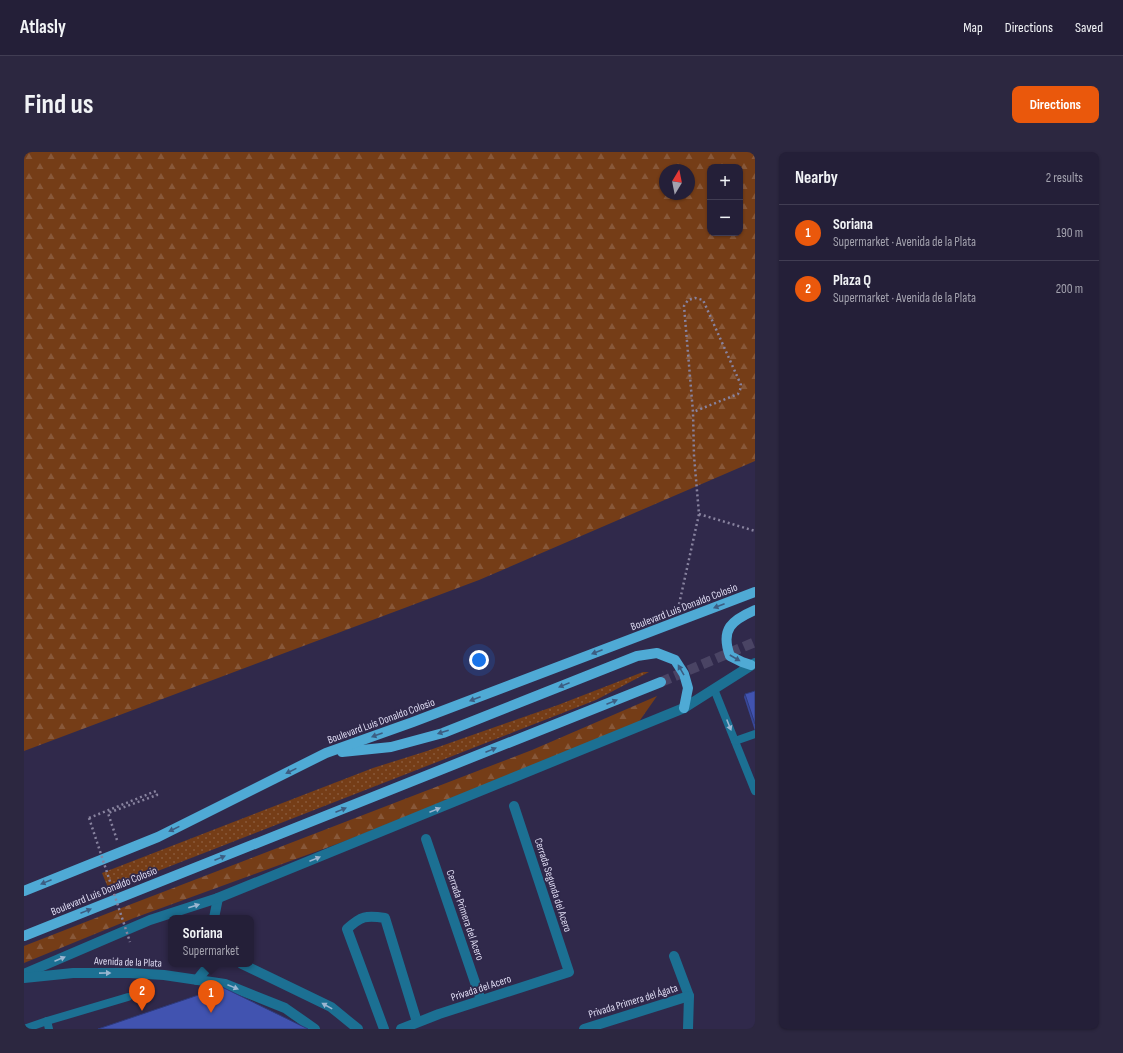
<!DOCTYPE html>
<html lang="en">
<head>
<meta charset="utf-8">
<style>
  :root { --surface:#241f38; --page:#2c2740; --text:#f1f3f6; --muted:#a3a2ae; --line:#413d53; --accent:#ea580c }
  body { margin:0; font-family:"Sofia Sans Condensed",sans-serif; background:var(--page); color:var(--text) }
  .controls { position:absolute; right:12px; top:12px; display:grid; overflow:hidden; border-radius:8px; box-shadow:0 1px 3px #0004 }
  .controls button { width:36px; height:36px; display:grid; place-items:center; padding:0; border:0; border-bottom:1px solid var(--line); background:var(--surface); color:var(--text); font:20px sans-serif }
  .compass { position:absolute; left:635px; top:12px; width:36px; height:36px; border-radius:50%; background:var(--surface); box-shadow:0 1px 3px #0004; rotate:10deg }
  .you { position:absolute; left:455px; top:508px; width:14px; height:14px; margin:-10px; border:3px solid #fff; border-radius:50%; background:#1a73e8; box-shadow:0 0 0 6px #1a73e833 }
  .badge { display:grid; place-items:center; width:26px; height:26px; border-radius:50%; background:var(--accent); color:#fff; font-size:13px; font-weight:700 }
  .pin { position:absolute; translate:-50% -33px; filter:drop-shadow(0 1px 2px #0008) }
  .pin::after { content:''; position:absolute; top:21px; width:14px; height:12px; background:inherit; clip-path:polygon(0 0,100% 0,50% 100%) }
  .popup { position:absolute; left:144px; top:763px; width:86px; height:52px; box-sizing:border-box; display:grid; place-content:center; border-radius:8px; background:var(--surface); filter:drop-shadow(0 1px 3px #0005); font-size:13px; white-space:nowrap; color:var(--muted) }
  .popup b { font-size:15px; color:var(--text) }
  .popup::after { content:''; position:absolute; left:50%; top:100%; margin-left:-8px; border:8px solid transparent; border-top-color:var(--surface) }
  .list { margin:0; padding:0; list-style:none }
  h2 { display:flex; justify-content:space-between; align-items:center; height:52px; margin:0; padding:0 16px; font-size:17px }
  h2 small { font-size:13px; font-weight:400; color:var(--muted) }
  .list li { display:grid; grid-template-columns:26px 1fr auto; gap:12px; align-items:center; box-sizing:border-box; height:56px; padding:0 16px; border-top:1px solid var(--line) }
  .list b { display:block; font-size:15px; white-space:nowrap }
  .list p { margin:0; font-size:13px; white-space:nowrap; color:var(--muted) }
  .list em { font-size:13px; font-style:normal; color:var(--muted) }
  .map { position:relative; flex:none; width:731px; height:877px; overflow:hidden; border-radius:8px }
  header { display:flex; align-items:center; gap:24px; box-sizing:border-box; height:56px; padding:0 20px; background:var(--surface); border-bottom:1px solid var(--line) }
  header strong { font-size:19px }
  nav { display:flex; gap:22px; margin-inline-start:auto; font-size:14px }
  .intro { display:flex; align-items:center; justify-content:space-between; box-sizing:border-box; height:96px; padding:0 24px }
  h1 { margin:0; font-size:28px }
  .button { padding:10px 18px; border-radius:8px; background:var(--accent); color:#fff; font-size:14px; font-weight:700 }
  main { display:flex; gap:24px; padding:0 24px }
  aside { flex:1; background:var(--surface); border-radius:8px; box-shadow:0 1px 3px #0004 }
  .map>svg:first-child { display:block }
</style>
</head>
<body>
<header>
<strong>Atlasly</strong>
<nav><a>Map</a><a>Directions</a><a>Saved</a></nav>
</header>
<div class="intro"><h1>Find us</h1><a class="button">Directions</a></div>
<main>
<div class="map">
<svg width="731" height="877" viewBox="0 0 731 877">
  <defs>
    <pattern id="forest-firs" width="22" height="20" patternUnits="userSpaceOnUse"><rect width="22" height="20" fill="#753d17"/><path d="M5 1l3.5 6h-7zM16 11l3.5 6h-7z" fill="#885839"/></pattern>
    <pattern id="park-dots" width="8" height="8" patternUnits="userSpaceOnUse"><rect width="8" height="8" fill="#753d17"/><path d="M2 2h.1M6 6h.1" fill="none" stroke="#885839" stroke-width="1.8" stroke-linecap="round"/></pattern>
  </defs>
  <rect width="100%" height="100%" fill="#30294b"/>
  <g fill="url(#forest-firs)" fill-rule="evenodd">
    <path d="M 0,0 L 731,0 L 731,309 L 455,428 L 0,599 ZM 686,15 L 716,15 L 716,81 L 686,81 ZM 641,18 L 665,18 L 665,42 L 641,42 Z"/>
    <path d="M 633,544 L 614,571 L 324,688 L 110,766 L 0,811 L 0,794 L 105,753 L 508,598 Z"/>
  </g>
  <path fill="url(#park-dots)" d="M 619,520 L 625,520 L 572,548 L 85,738 L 78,721 L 349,616 L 403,599 L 534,553 Z"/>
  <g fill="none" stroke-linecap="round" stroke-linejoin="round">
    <path stroke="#4a4464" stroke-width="10" stroke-dasharray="10 5" stroke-linecap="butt" d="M 637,530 L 731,490"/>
    <g stroke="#88839f" stroke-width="2.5" stroke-dasharray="2 3" stroke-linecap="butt">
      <path d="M 675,362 L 731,379"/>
      <path d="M 654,457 L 675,362 L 670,304 L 669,260 L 660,154 L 664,148 L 671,146 L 679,148 L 717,233 L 716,238 L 714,242 L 669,260"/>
      <path d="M 65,666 L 132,639 L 133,643 L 84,661 L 93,688"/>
    </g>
    <g stroke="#1c7093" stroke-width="8">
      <path d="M 690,537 L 731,639"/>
      <path d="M 711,589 L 731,582"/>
      <path d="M 0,877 L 23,869"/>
      <path d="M 25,877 L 23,869 L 104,845"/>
    </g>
    <g stroke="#1c7093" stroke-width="10">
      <path d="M 402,687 L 457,848"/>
      <path d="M 650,804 L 665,844 L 664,877"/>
      <path d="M 360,877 L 323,777 C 337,764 342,763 361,766 L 393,870"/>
      <path d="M 377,877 L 415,862 L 545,820 L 490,654"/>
      <path d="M 560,877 L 665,844"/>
    </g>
    <g stroke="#1c7093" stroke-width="10">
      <path d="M 190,766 L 194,746"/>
      <path d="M 218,812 L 307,855 L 334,877"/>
      <path d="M 0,822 L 126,768 L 194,746 L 660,556 L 731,511"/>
      <path d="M 0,826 L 49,821 L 105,821 L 140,823 L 201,832 L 261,856 L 291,877"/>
      <path d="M 173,828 L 186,812"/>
    </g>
    <g stroke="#4faad5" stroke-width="10">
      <path d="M 727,513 L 718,510 L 706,504 C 696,477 708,468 731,458"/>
      <path d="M 318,600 L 367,595 L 419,581 L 613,504 L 633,501 L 651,508 L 660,522 L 664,536 L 660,556"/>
      <path d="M 0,739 L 134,685 L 302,601 L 389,570 L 731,440"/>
      <path d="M 0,784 L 637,530"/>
    </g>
    <path stroke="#88839f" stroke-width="2.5" stroke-dasharray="2 3" stroke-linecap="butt" d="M 65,666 L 106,790"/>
  </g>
  <path fill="#384797" d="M 731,539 L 731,579 L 720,545 L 721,542 Z"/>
  <g fill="#4153b0" stroke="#2e3a7b">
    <path d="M 731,539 L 731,572 L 721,542 Z"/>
    <path d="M 198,835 L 284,877 L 74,877 Z"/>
  </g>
  <defs><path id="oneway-solid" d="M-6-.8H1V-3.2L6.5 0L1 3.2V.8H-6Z"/></defs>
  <g fill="#3c5d82">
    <use href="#oneway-solid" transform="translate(695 454) rotate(159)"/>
    <use href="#oneway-solid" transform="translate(573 500) rotate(159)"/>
    <use href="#oneway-solid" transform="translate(711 506) rotate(30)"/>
    <use href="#oneway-solid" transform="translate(657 518) rotate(-120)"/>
    <use href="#oneway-solid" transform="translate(540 533) rotate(158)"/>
    <use href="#oneway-solid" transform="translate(451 547) rotate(159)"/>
    <use href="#oneway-solid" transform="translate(588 550) rotate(-22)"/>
    <use href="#oneway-solid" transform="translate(419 580) rotate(162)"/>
    <use href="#oneway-solid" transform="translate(353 583) rotate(160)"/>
    <use href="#oneway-solid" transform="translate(467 598) rotate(-22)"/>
    <use href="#oneway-solid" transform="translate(267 619) rotate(154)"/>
    <use href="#oneway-solid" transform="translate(317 658) rotate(-22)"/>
    <use href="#oneway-solid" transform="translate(150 677) rotate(154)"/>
    <use href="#oneway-solid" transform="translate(196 706) rotate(-22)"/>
    <use href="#oneway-solid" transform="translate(22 730) rotate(158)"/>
    <use href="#oneway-solid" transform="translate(62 759) rotate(-22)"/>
  </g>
  <g fill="#9bb6d1">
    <use href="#oneway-solid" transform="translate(705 573) rotate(68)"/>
    <use href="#oneway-solid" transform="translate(411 658) rotate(-22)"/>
    <use href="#oneway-solid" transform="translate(291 707) rotate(-22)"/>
    <use href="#oneway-solid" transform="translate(170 754) rotate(-18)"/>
    <use href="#oneway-solid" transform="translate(36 807) rotate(-23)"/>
    <use href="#oneway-solid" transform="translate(81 821) rotate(-1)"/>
    <use href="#oneway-solid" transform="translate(209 835) rotate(22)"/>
    <use href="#oneway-solid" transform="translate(303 854) rotate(-151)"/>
  </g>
  <g text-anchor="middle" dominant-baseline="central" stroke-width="3.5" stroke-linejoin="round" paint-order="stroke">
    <g font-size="11" fill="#dfdcf3" stroke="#30294b">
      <text transform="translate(660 455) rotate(-21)">Boulevard Luis Donaldo Colosio</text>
      <text transform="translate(357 569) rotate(-20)">Boulevard Luis Donaldo Colosio</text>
      <text transform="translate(529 733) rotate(72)">Cerrada Segunda del Acero</text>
      <text transform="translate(80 739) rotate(-22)">Boulevard Luis Donaldo Colosio</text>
      <text transform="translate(441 763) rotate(71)">Cerrada Primera del Acero</text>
      <text transform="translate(104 810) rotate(2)">Avenida de la Plata</text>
      <text transform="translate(457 836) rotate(-18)">Privada del Acero</text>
      <text transform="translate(609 849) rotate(-17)">Privada Primera del Ágata</text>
    </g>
  </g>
</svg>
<div class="controls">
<button>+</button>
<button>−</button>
</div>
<svg class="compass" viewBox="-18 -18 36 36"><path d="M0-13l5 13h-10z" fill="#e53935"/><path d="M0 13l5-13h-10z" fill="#a3a2ae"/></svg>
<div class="you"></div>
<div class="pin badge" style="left:187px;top:861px">1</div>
<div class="popup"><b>Soriana</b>Supermarket</div>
<div class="pin badge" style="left:118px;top:859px">2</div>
</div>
<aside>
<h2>Nearby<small>2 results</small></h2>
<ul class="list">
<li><span class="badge">1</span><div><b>Soriana</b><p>Supermarket · Avenida de la Plata</p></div><em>190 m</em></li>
<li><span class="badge">2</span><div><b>Plaza Q</b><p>Supermarket · Avenida de la Plata</p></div><em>200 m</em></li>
</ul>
</aside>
</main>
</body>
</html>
